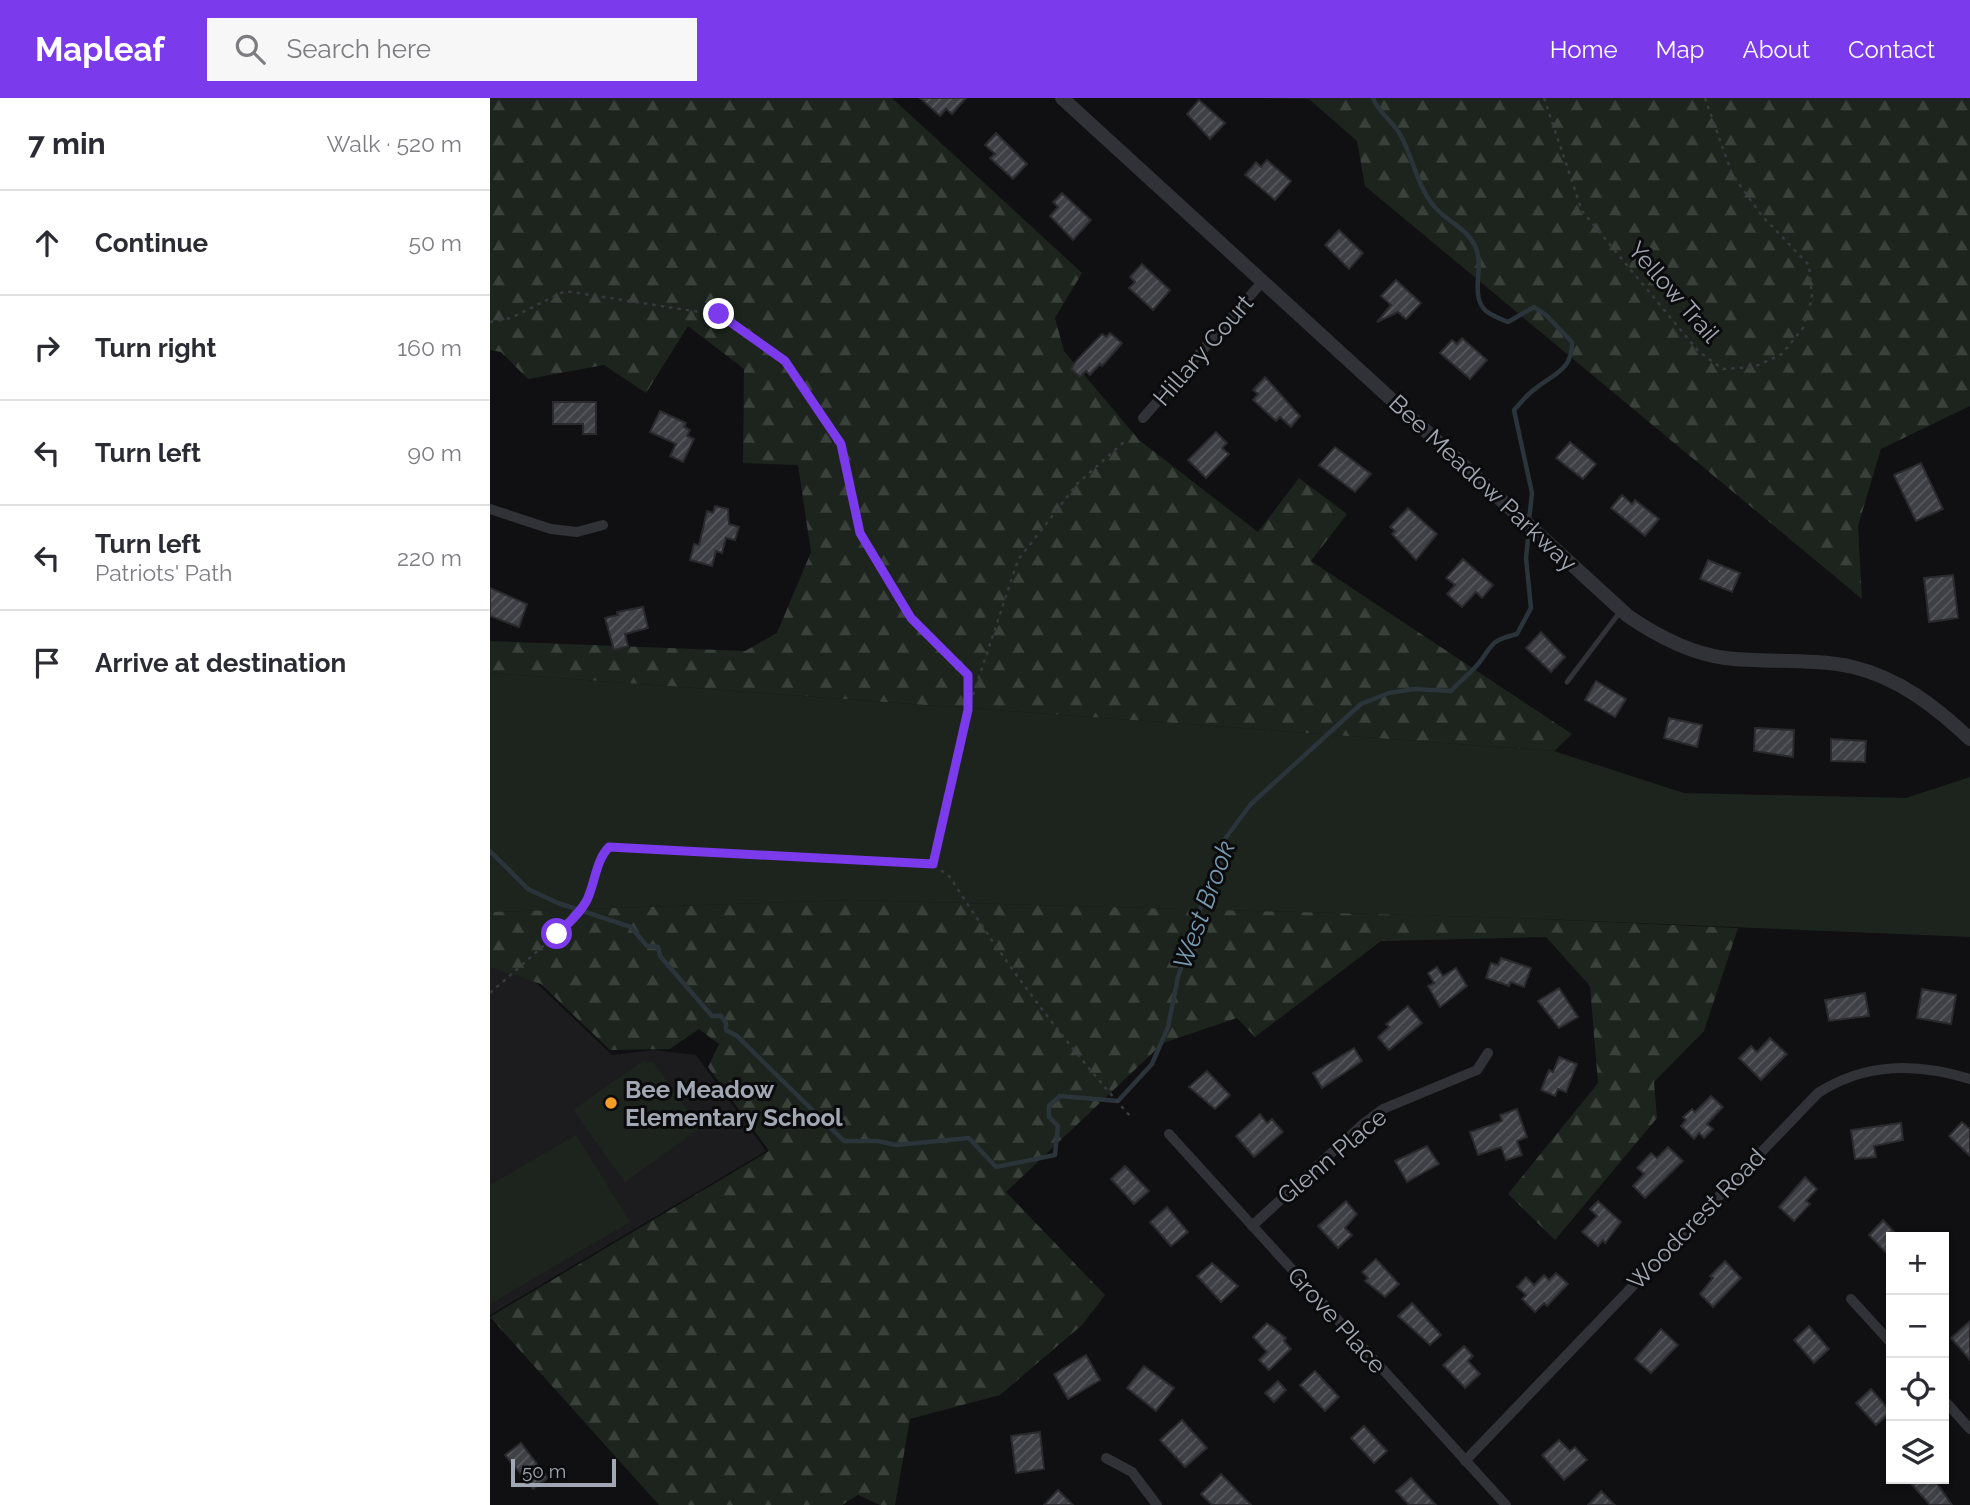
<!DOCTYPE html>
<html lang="en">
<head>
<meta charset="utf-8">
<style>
  :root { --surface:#fff; --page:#f7f7f7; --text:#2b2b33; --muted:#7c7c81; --line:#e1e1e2; --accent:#7c3aed }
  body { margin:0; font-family:Raleway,sans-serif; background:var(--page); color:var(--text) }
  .controls { position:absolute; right:21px; bottom:21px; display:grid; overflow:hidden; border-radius:0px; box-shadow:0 2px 5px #0004 }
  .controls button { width:63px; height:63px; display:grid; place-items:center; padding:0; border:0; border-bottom:2px solid var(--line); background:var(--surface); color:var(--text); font:35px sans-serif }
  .scale { position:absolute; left:21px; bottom:18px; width:105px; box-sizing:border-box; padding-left:7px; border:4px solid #a1a8b3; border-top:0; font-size:19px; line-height:24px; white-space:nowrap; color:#a1a8b3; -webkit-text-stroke:5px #0b0b0d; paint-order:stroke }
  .stop { position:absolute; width:21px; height:21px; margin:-16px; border:5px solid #7c3aed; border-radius:50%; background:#fff }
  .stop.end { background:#7c3aed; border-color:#fff; box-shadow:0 2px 7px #0008 }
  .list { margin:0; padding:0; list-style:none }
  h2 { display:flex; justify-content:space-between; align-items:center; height:91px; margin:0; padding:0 28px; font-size:30px }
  h2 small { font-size:23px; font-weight:400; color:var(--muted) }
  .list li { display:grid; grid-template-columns:46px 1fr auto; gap:21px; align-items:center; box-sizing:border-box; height:105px; padding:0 28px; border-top:2px solid var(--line) }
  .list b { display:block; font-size:26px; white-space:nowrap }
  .list p { margin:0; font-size:23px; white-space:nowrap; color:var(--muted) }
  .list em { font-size:23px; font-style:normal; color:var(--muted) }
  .icon { flex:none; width:38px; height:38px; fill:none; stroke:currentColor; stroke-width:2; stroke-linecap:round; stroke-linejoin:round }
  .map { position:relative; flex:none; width:1480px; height:1407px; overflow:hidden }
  header { display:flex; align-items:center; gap:42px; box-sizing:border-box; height:98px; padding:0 35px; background:var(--accent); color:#fff }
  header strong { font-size:33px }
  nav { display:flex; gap:38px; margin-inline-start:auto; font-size:24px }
  .search { width:490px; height:63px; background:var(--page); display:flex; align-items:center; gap:18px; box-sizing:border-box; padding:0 24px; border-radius:0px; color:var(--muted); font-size:26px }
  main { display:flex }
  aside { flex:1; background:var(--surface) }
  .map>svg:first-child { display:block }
</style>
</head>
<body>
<header>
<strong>Mapleaf</strong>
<div class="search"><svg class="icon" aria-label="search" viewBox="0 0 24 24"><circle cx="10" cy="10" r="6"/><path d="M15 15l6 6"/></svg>Search here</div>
<nav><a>Home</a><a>Map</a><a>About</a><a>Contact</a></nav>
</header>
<main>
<aside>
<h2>7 min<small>Walk · 520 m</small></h2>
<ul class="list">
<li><svg class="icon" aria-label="ahead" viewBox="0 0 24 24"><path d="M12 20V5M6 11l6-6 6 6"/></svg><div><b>Continue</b></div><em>50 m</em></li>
<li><svg class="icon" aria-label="right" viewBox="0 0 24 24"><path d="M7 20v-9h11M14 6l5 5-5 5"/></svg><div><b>Turn right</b></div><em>160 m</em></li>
<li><svg class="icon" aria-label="left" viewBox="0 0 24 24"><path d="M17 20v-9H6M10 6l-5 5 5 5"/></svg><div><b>Turn left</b></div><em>90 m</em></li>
<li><svg class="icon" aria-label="left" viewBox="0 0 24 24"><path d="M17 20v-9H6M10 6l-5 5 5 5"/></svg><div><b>Turn left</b><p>Patriots' Path</p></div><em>220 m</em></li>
<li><svg class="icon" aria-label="arrive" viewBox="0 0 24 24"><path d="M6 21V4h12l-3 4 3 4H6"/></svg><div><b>Arrive at destination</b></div></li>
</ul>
</aside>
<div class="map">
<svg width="1480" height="1407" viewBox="0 0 1480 1407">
  <defs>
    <pattern id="forest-firs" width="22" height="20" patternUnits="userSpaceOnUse" patternTransform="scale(1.75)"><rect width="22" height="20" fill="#1c241d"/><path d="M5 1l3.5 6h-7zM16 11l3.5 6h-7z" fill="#3a413b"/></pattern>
    <pattern id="building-hatch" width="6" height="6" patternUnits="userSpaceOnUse" patternTransform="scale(1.75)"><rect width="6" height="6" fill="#3f4045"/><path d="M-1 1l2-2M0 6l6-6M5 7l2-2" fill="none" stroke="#58595d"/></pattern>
  </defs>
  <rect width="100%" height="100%" fill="#101012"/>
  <path fill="#1c1c1f" d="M 0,841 L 122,957 L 163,952 L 206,957 L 276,1053 L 0,1217 Z"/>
  <g fill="#1c241d">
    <path d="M 0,575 L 1064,653 L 1194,695 L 1416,700 L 1480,679 L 1480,839 L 1026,820 L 361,802 L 0,814 Z"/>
    <path d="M 153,963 L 163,964 L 210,1030 L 135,1084 L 83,1012 Z"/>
    <path d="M 86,1037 L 140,1124 L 0,1206 L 0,1087 Z"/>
  </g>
  <g fill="url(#forest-firs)">
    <path d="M 0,0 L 402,0 L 592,175 L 565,220 L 574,253 L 649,342 L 768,434 L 809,380 L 857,416 L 821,463 L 1082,636 L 1064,653 L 0,575 L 0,543 L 255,553 L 287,535 L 321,454 L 308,367 L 253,365 L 254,271 L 198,228 L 156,295 L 114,267 L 38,281 L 11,254 L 0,252 Z"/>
    <path d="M 768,0 L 1480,0 L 1480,308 L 1391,351 L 1368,428 L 1372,501 L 875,88 L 867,43 L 819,1 Z"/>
    <path d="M 361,802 L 1026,820 L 1248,830 L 1214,933 L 1164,984 L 1167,1020 L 1065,1142 L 1018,1096 L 1108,985 L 1100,888 L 1056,839 L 891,843 L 765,939 L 747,920 L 673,945 L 516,1094 L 615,1197 L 592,1227 L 510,1297 L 420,1321 L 405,1407 L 390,1407 L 368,1397 L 352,1407 L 169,1407 L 0,1219 L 279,1053 L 218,969 L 229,946 L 209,931 L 180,951 L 120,952 L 51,886 L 0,869 L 0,814 Z"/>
  </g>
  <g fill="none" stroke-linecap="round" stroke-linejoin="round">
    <g stroke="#2a343a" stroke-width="4.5">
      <path d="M 883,0 C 889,16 903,23 911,38 C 923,60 927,87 943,107 C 954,122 976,129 985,148 C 995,168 980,194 994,211 C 999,217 1011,221 1018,224 L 1044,209 L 1056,217 L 1082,244 C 1083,272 1063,276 1045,291 C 1037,296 1031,305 1024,312 L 1042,395 L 1039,423"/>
      <path d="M 0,753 L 38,791 L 68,805 L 141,829 L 157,848 L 168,849 L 170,858 L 222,918 L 231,918 L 236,925 L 236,932 L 247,938 L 354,1043 L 388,1043 L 406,1047 L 479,1040 L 506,1069 L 565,1057 L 568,1028 L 559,1019 L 559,1008 L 570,998 L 628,1003 L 662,966 L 678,929 L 688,879 L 720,781 L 730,767 L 734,742 L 761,706 L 871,606 L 899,595 L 924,591 L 961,593 C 970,583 981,575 989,565 C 1004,545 1000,543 1027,536 L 1041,510 L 1036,460 L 1039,432"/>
    </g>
  </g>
  <g fill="url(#building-hatch)" stroke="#2a2a2e" stroke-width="2">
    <path d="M 430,0 L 476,0 L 462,16 L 456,11 L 450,18 Z"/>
    <path d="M 709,2 L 735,25 L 720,41 L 697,16 Z"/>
    <path d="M 506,35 L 537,66 L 523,81 L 500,60 L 505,56 L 495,47 Z"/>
    <path d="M 777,62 L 801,83 L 785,102 L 755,77 L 766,64 L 771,69 Z"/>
    <path d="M 572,95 L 601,122 L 583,142 L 560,118 L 568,109 L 563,104 Z"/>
    <path d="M 849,132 L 873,155 L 859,171 L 835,147 Z"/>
    <path d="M 652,166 L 680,192 L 663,212 L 639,190 L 645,184 L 640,179 Z"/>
    <path d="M 906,182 L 931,205 L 916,221 L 908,214 L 887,224 L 901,207 L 891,198 Z"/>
    <path d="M 620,235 L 632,245 L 612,268 L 610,266 L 600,277 L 596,273 L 590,279 L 581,271 L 586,263 L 612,236 L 616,239 Z"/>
    <path d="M 972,240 L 997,262 L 980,281 L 950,255 L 962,242 L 967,246 Z"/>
    <path d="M 775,279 L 810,318 L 801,329 L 790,319 L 786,323 L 763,302 L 768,296 L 763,292 Z"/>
    <path d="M 63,304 L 106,304 L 106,336 L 93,336 L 93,326 L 63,326 Z"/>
    <path d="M 170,313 L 196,325 L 194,329 L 200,332 L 197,338 L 204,341 L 193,364 L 180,358 L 186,346 L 160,334 Z"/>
    <path d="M 726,334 L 737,345 L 732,350 L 739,356 L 716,380 L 698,362 Z"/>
    <path d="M 1080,344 L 1106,366 L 1093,381 L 1066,360 Z"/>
    <path d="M 845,349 L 881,376 L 865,394 L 829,367 Z"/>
    <path d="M 1431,365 L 1453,411 L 1426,423 L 1404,377 Z"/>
    <path d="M 1132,397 L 1142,406 L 1145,402 L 1169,421 L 1155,438 L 1121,410 Z"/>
    <path d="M 225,408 L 238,411 L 239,426 L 249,429 L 245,442 L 236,440 L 232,455 L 226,453 L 222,468 L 200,462 L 204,446 L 209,447 L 217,413 L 223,415 Z"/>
    <path d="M 918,410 L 947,436 L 926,462 L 902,436 L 905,433 L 900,429 Z"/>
    <path d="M 973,461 L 1003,487 L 992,500 L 986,494 L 972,509 L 957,496 L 965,487 L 956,480 Z"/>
    <path d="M 1218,462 L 1250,475 L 1242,494 L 1210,481 Z"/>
    <path d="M 1463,477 L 1468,520 L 1439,524 L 1434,480 Z"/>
    <path d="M 0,490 L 37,506 L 29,529 L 0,518 Z"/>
    <path d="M 153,509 L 158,530 L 135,536 L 138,548 L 124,552 L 115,520 L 128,517 L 127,514 Z"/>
    <path d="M 1051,534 L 1075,559 L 1061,574 L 1036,550 Z"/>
    <path d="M 1106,583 L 1136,601 L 1125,619 L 1095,602 Z"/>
    <path d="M 1179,620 L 1212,627 L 1207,649 L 1174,640 Z"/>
    <path d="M 1265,630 L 1304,632 L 1303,659 L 1264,653 Z"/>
    <path d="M 1341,641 L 1376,643 L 1375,664 L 1341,663 Z"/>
    <path d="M 1011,860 L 1041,870 L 1034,889 L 1021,884 L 1019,888 L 996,880 L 1001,865 L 1008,867 Z"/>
    <path d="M 947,869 L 953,878 L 966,870 L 977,888 L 950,909 L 938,888 L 944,885 L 938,875 Z"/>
    <path d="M 1069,890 L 1088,919 L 1069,930 L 1048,903 Z"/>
    <path d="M 1432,891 L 1466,897 L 1461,926 L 1427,920 Z"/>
    <path d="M 1375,895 L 1379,918 L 1339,923 L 1335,902 Z"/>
    <path d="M 918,908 L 932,925 L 899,952 L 888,939 L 899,929 L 896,926 Z"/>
    <path d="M 1280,940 L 1297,956 L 1271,982 L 1249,960 L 1261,948 L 1267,954 Z"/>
    <path d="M 864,950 L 872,963 L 832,990 L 823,975 Z"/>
    <path d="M 1069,959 L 1087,966 L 1076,994 L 1068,991 L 1065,998 L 1051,992 L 1059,972 L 1063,974 Z"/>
    <path d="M 717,973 L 740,997 L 725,1011 L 699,989 Z"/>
    <path d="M 1221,998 L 1233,1009 L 1217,1026 L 1223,1031 L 1214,1040 L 1209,1035 L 1204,1041 L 1191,1028 L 1196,1022 L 1193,1019 L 1202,1011 L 1205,1014 Z"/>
    <path d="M 1027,1011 L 1037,1039 L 1027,1043 L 1032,1057 L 1016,1062 L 1011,1049 L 988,1057 L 980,1034 L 1012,1023 L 1010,1017 Z"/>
    <path d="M 770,1016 L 777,1025 L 782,1021 L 793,1034 L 764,1059 L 746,1038 Z"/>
    <path d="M 1472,1024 L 1480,1031 L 1480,1058 L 1459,1038 Z"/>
    <path d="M 1411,1025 L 1413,1042 L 1384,1048 L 1386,1059 L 1365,1061 L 1361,1032 Z"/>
    <path d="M 937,1048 L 949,1066 L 917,1084 L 905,1063 Z"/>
    <path d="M 1178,1049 L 1193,1063 L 1155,1100 L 1143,1088 L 1154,1076 L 1147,1070 L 1161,1055 L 1167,1060 Z"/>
    <path d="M 635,1068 L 659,1093 L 644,1106 L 621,1081 Z"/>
    <path d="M 1315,1079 L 1327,1091 L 1316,1103 L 1320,1106 L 1304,1123 L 1289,1109 Z"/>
    <path d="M 856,1103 L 867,1116 L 855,1130 L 862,1137 L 848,1150 L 828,1128 Z"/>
    <path d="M 1108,1103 L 1131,1124 L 1115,1145 L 1113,1142 L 1108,1148 L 1092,1134 L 1107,1118 L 1100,1111 Z"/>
    <path d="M 677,1109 L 698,1134 L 681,1148 L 660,1124 Z"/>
    <path d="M 1393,1122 L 1408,1138 L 1401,1139 L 1401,1160 L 1379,1137 Z"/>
    <path d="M 886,1161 L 909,1186 L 895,1199 L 875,1183 L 878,1180 L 872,1174 Z"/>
    <path d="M 1235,1163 L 1251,1180 L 1223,1209 L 1210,1196 L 1223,1180 L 1220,1178 Z"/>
    <path d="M 722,1165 L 748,1188 L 731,1204 L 707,1178 Z"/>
    <path d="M 1066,1175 L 1078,1186 L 1057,1208 L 1054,1205 L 1045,1214 L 1032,1201 L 1036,1197 L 1027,1189 L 1036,1179 L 1044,1187 L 1054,1177 L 1059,1182 Z"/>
    <path d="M 922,1205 L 951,1237 L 940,1247 L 908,1218 Z"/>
    <path d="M 1480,1223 L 1480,1262 L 1461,1240 Z"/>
    <path d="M 777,1225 L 796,1240 L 794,1243 L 801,1251 L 779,1272 L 769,1262 L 777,1254 L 763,1239 Z"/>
    <path d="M 1319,1228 L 1339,1251 L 1324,1265 L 1304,1242 Z"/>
    <path d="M 1171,1231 L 1188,1247 L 1161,1275 L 1145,1261 Z"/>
    <path d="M 974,1248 L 983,1258 L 978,1263 L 990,1276 L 975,1290 L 953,1267 Z"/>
    <path d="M 596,1257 L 610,1282 L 578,1301 L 564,1276 Z"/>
    <path d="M 654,1268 L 684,1290 L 666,1313 L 637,1290 Z"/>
    <path d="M 825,1273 L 849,1299 L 835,1313 L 810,1287 Z"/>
    <path d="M 788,1283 L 796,1292 L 784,1304 L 775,1295 Z"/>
    <path d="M 1381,1291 L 1401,1314 L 1386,1327 L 1366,1305 Z"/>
    <path d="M 692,1322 L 717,1350 L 695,1369 L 670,1342 Z"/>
    <path d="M 874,1328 L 897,1353 L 884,1365 L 861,1340 Z"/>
    <path d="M 550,1334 L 554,1371 L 526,1375 L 521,1338 Z"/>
    <path d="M 1069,1342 L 1080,1353 L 1085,1349 L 1097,1362 L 1074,1382 L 1052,1357 Z"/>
    <path d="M 31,1345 L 58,1380 L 43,1391 L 15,1357 Z"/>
    <path d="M 731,1376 L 761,1407 L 722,1407 L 711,1396 Z"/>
    <path d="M 921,1380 L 946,1407 L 919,1407 L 906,1393 Z"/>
    <path d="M 1417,1381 L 1444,1381 L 1462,1407 L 1440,1407 Z"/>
    <path d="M 568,1392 L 583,1407 L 554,1407 Z"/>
    <path d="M 1111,1393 L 1125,1407 L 1098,1407 Z"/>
  </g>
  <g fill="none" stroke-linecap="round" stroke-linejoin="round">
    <g stroke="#37393e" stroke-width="2.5" stroke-dasharray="3.5 5" stroke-linecap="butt">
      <path d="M 1054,0 L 1092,113 L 1209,254 L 1233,271 L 1264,269 L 1292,256 L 1313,230 L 1322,200 L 1319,167 L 1272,118 L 1242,76 L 1215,0"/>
      <path d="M 0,224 L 21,220 L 75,193 L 229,217 L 295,263 L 351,346 L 370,434 L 421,520 L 478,577 L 478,612 L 528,462 L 587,386 L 635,343"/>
      <path d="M 443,766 L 478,612"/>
      <path d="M 0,895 L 84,821 L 97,801 L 119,749 L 443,766 L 460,779 C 514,864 574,944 641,1019"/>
    </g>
    <path stroke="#313237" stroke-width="5" d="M 1077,584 L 1130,514"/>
    <g stroke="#313237" stroke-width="10">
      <path d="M 653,320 L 773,183"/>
      <path d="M 0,411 L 61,431 L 87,434 L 113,427"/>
      <path d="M 679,1036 L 1016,1407"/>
      <path d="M 762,1128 L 873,1026 L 893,1011 L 987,972 L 998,955"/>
      <path d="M 1361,1201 L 1401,1245"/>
      <path d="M 1454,1302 L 1480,1331"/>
      <path d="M 616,1360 L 642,1374 L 667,1407"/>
      <path d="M 975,1363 L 1328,995 C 1376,964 1427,965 1480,981"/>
    </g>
    <path stroke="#313237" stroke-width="14" d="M 572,0 L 1138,518 C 1167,538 1199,555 1235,560 C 1277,565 1321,560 1363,569 C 1409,580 1446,609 1480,641"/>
  </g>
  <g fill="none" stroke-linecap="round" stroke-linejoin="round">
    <path stroke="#7c3aed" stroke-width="9" d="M 67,836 C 78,826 90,815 97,802 C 105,785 106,762 119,749 L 443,766 L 478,612 L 478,577 L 421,520 L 370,435 L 351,346 L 295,263 L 229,216"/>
  </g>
  <circle fill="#f39d26" stroke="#0b0b0d" stroke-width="2.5" cx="121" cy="1005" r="7"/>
  <g text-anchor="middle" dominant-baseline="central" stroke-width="6" stroke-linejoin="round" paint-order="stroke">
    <g font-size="24" fill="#a1a8b3" stroke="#0b0b0d">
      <text transform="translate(1184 194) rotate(49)">Yellow Trail</text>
      <text transform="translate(713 252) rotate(-49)">Hillary Court</text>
      <text transform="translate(993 385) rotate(43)">Bee Meadow Parkway</text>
      <text transform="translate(842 1058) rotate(-40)">Glenn Place</text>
      <text transform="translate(1206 1121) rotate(-46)">Woodcrest Road</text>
      <text transform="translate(847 1222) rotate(48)">Grove Place</text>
    </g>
    <g font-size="24" font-weight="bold" fill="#a1a8b3" stroke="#0b0b0d" text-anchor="start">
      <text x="135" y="991">Bee Meadow<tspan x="135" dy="28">Elementary School</tspan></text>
    </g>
    <g font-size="26" font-style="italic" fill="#7799af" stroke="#0b0b0d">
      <text transform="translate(714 807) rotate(-70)">West Brook</text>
    </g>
  </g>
</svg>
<div class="controls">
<button>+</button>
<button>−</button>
<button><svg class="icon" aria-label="locate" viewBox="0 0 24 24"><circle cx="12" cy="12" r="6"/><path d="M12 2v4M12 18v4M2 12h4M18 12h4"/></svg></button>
<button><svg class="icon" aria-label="layers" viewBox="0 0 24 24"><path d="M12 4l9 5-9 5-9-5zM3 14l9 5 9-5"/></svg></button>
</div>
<div class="scale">50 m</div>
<div class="stop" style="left:67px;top:836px"></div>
<div class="stop end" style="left:229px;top:216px"></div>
</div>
</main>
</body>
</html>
